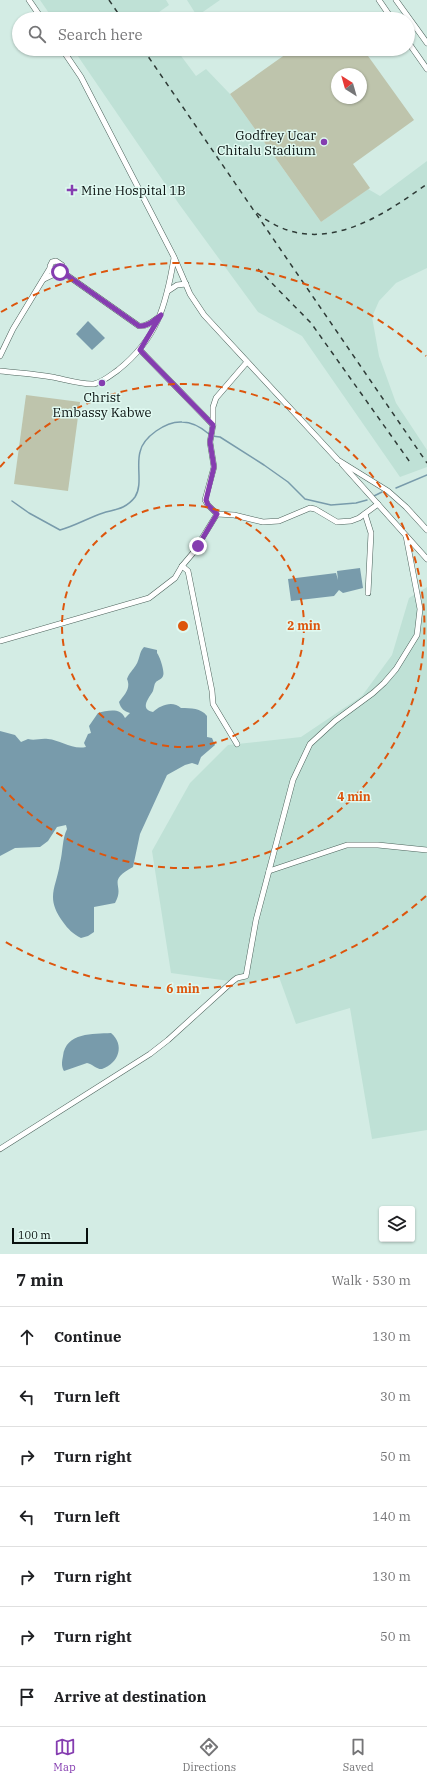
<!DOCTYPE html>
<html lang="en">
<head>
<meta charset="utf-8">
<style>
  :root { --surface:#fff; --page:#f2f2f2; --text:#202124; --muted:#757577; --line:#e0e0e0; --accent:#853db0 }
  body { margin:0; font-family:"IBM Plex Serif",serif; background:var(--page); color:var(--text) }
  .controls { position:absolute; right:12px; bottom:12px; display:grid; overflow:hidden; border-radius:4px; box-shadow:0 1px 3px #0004 }
  .controls button { width:36px; height:36px; display:grid; place-items:center; padding:0; border:0; border-bottom:1px solid var(--line); background:var(--surface); color:var(--text); font:20px sans-serif }
  .compass { position:absolute; left:331px; top:68px; width:36px; height:36px; border-radius:50%; background:var(--surface); box-shadow:0 1px 3px #0004; rotate:323deg }
  .scale { position:absolute; left:12px; bottom:10px; width:76px; box-sizing:border-box; padding-left:4px; border:2px solid #08100e; border-top:0; font-size:11px; line-height:14px; white-space:nowrap; color:#08100e; -webkit-text-stroke:3px #e0f9f1; paint-order:stroke }
  .stop { position:absolute; width:12px; height:12px; margin:-9px; border:3px solid #853db0; border-radius:50%; background:#fff }
  .stop.end { background:#853db0; border-color:#fff; box-shadow:0 1px 4px #0008 }
  .list { margin:0; padding:0; list-style:none }
  h2 { display:flex; justify-content:space-between; align-items:center; height:52px; margin:0; padding:0 16px; font-size:17px }
  h2 small { font-size:13px; font-weight:400; color:var(--muted) }
  .list li { display:grid; grid-template-columns:26px 1fr auto; gap:12px; align-items:center; box-sizing:border-box; height:60px; padding:0 16px; border-top:1px solid var(--line) }
  .list b { display:block; font-size:15px; white-space:nowrap }
  .list em { font-size:13px; font-style:normal; color:var(--muted) }
  .icon { flex:none; width:22px; height:22px; fill:none; stroke:currentColor; stroke-width:2; stroke-linecap:round; stroke-linejoin:round }
  .map { position:relative; flex:none; width:427px; height:1254px; overflow:hidden }
  .search { position:absolute; background:var(--surface); box-shadow:0 1px 3px #0004; left:12px; right:12px; top:12px; height:44px; display:flex; align-items:center; gap:10px; box-sizing:border-box; padding:0 14px; border-radius:22px; color:var(--muted); font-size:15px }
  .sheet { height:472px; background:var(--surface) }
  nav { display:flex; justify-content:space-around; align-items:center; box-sizing:border-box; height:56px; border-top:1px solid var(--line); background:var(--surface); font-size:11px; color:var(--muted) }
  nav a { display:grid; justify-items:center; gap:2px }
  nav .on { color:var(--accent) }
  .map>svg:first-child { display:block }
</style>
</head>
<body>
<div class="map">
<svg width="427" height="1254" viewBox="0 0 427 1254">
  <rect width="100%" height="100%" fill="#d3ece4"/>
  <g fill="#bfe1d6">
    <path d="M 40,0 L 166,0 L 169,5 L 152,17 L 153,19 L 53,19 Z"/>
    <path d="M 187,0 L 220,0 L 197,16 Z"/>
    <path d="M 73,49 L 176,49 L 196,76 L 206,69 L 230,94 L 321,222 L 368,189 L 380,196 L 427,161 L 427,268 L 396,283 L 379,301 L 372,317 L 379,356 L 396,403 L 427,450 L 427,467 L 400,477 L 302,336 L 258,312 L 179,204 Z"/>
    <path d="M 427,587 L 427,1130 L 372,1139 L 350,1008 L 296,1024 L 279,977 L 244,983 L 171,973 L 152,851 L 190,783 L 228,745 L 301,737 L 362,696 L 392,655 L 409,598 Z"/>
  </g>
  <g fill="#bec4ac" fill-rule="evenodd">
    <path d="M 293,49 L 363,49 L 414,120 L 353,164 L 370,188 L 321,222 L 230,94 ZM 337,74 L 361,74 L 361,98 L 337,98 Z"/>
    <path d="M 26,395 L 80,402 L 68,491 L 14,484 Z"/>
  </g>
  <g fill="#789bab">
    <path d="M 88,321 L 105,338 L 92,350 L 76,334 Z"/>
    <path d="M 360,568 L 363,588 L 343,593 L 339,590 L 334,596 L 291,601 L 288,579 L 336,573 L 338,580 L 337,571 Z"/>
    <path d="M 144,647 L 157,650 L 157,653 C 160,657 165,672 163,676 C 162,679 158,680 156,682 C 154,684 154,688 153,691 C 149,698 139,709 153,712 C 160,705 173,700 181,708 C 191,708 201,708 207,716 L 207,737 L 212,738 L 215,745 L 201,757 L 198,765 L 192,763 L 185,765 L 167,775 L 140,834 L 133,867 C 105,882 126,884 115,903 L 94,907 L 94,932 L 88,936 L 81,938 C 73,934 68,929 63,922 C 45,897 56,889 60,863 C 63,852 62,839 67,829 L 66,825 L 57,827 L 48,841 L 40,847 L 15,848 L 0,856 L 0,731 L 15,735 L 21,742 L 28,739 C 35,741 40,738 48,739 C 60,740 72,750 86,747 L 84,743 L 88,734 L 91,733 L 89,726 L 98,713 C 107,711 120,707 125,718 L 130,713 C 124,711 121,709 119,702 C 125,694 131,688 127,679 C 129,673 133,670 136,665 C 140,659 139,652 144,647 Z"/>
    <path d="M 111,1033 C 125,1045 119,1063 102,1069 C 98,1070 92,1064 87,1063 L 64,1071 C 61,1066 62,1061 63,1056 C 66,1032 93,1034 111,1033 Z"/>
  </g>
  <g fill="none" stroke-linecap="round" stroke-linejoin="round">
    <g stroke="#789bab" stroke-width="1.5">
      <path d="M 212,436 L 220,437 L 264,465 L 288,482 L 305,499 L 331,505 L 356,503 L 367,500"/>
      <path d="M 396,488 L 427,475"/>
      <path d="M 374,496 L 382,492"/>
      <path d="M 12,501 L 29,513 L 60,530 C 75,526 88,518 103,513 C 109,511 117,510 123,507 C 127,505 132,501 135,497 C 143,485 136,466 140,452 C 143,437 166,421 182,422 C 192,422 202,428 209,434"/>
    </g>
    <g stroke="#4c625b" stroke-width="6">
      <g id="minor">
        <path d="M 29,0 L 42,19"/>
        <path d="M 379,0 L 392,19"/>
        <path d="M 396,0 L 427,43"/>
        <path d="M 408,42 L 427,69"/>
        <path d="M 62,49 L 81,77 L 174,257 L 190,294 L 204,315 L 338,460 L 388,491 L 406,507 L 427,530"/>
        <path d="M 61,271 L 139,326 C 147,327 153,321 159,317"/>
        <path d="M 44,279 L 61,271 L 62,265 L 56,261 L 52,262 L 50,266 L 51,271 L 54,273"/>
        <path d="M 168,291 L 177,285 L 186,284"/>
        <path d="M 140,350 L 213,425"/>
        <path d="M 0,356 L 13,329 L 50,268"/>
        <path d="M 247,362 L 216,398 L 213,407 L 213,425 L 210,442 L 214,467 L 205,500 L 208,505 L 217,514 L 234,515 L 263,522 L 279,521 L 310,508 L 315,509 L 337,522 L 351,521 L 359,518 L 378,504"/>
        <path d="M 0,371 C 17,373 35,374 52,377 C 63,379 83,385 94,384 C 103,382 111,375 118,370 C 157,339 166,306 174,258"/>
        <path d="M 342,464 L 427,559"/>
        <path d="M 365,514 L 371,533 L 368,593"/>
        <path d="M 182,566 L 188,571 L 212,691 L 213,704 L 237,744"/>
        <path d="M 0,641 L 149,598 L 175,578 L 182,566 L 193,553 L 217,514"/>
        <path d="M 269,871 L 347,845 L 378,845 L 427,850"/>
        <path d="M 0,1149 L 150,1054 L 168,1040 L 233,981 L 237,978 L 246,976 L 256,920 L 293,780 L 310,744 L 335,721 L 373,693 L 384,683 L 396,669 L 417,635 L 420,609 L 406,536"/>
      </g>
    </g>
    <use href="#minor" stroke="#fff" stroke-width="5"/>
    <g stroke="#2f3b37" stroke-width="1.5" stroke-dasharray="5 5" stroke-linecap="butt">
      <path d="M 109,0 L 122,19"/>
      <path d="M 143,49 L 427,463"/>
      <path d="M 257,213 C 315,260 377,220 427,184"/>
      <path d="M 258,269 L 311,323 L 412,465"/>
    </g>
  </g>
  <g fill="none" stroke-linecap="round" stroke-linejoin="round">
    <path stroke="#853db0" stroke-width="5" d="M 60,272 L 61,271 L 139,326 C 148,327 154,320 161,315 L 140,350 L 213,425 L 210,442 L 214,467 L 206,500 L 208,505 L 217,514 L 198,546"/>
  </g>
  <g fill="none" stroke="#dd550c" stroke-width="2" stroke-dasharray="7 5">
    <circle cx="183" cy="626" r="121"/>
    <path d="M0 467A242 242 0 1 1 0 785"/>
    <path d="M426 896A363 363 0 0 1 2 940M1 312A363 363 0 0 1 426 356"/>
  </g>
  <g fill="#853db0" stroke="#e0f9f1" stroke-width="1.5">
    <circle cx="324" cy="142" r="4"/>
    <path d="M70 184h4v4h4v4h-4v4h-4v-4h-4v-4h4z"/>
    <circle cx="102" cy="383" r="4"/>
  </g>
  <g text-anchor="middle" dominant-baseline="central" stroke-width="3" stroke-linejoin="round" paint-order="stroke">
    <g font-size="13" fill="#08100e" stroke="#e0f9f1" text-anchor="end">
      <text x="316" y="135">Godfrey Ucar<tspan x="316" dy="15">Chitalu Stadium</tspan></text>
      <text x="81" y="190" text-anchor="start">Mine Hospital 1B</text>
      <text x="102" y="397" text-anchor="middle">Christ<tspan x="102" dy="15">Embassy Kabwe</tspan></text>
    </g>
  </g>
  <circle cx="183" cy="626" r="6" fill="#dd550c" stroke="#e0f9f1" stroke-width="2"/>
  <g font-size="12" text-anchor="middle" font-weight="bold" fill="#dd550c" stroke="#e0f9f1" stroke-width="3" stroke-linejoin="round" paint-order="stroke">
    <text x="304" y="630">2 min</text>
    <text x="354" y="801">4 min</text>
    <text x="183" y="993">6 min</text>
  </g>
</svg>
<div class="controls">
<button><svg class="icon" aria-label="layers" viewBox="0 0 24 24"><path d="M12 4l9 5-9 5-9-5zM3 14l9 5 9-5"/></svg></button>
</div>
<svg class="compass" viewBox="-18 -18 36 36"><path d="M0-13l5 13h-10z" fill="#e53935"/><path d="M0 13l5-13h-10z" fill="#757577"/></svg>
<div class="scale">100 m</div>
<div class="stop" style="left:60px;top:272px"></div>
<div class="stop end" style="left:198px;top:546px"></div>
<div class="search"><svg class="icon" aria-label="search" viewBox="0 0 24 24"><circle cx="10" cy="10" r="6"/><path d="M15 15l6 6"/></svg>Search here</div>
</div>
<section class="sheet">
<h2>7 min<small>Walk · 530 m</small></h2>
<ul class="list">
<li><svg class="icon" aria-label="ahead" viewBox="0 0 24 24"><path d="M12 20V5M6 11l6-6 6 6"/></svg><div><b>Continue</b></div><em>130 m</em></li>
<li><svg class="icon" aria-label="left" viewBox="0 0 24 24"><path d="M17 20v-9H6M10 6l-5 5 5 5"/></svg><div><b>Turn left</b></div><em>30 m</em></li>
<li><svg class="icon" aria-label="right" viewBox="0 0 24 24"><path d="M7 20v-9h11M14 6l5 5-5 5"/></svg><div><b>Turn right</b></div><em>50 m</em></li>
<li><svg class="icon" aria-label="left" viewBox="0 0 24 24"><path d="M17 20v-9H6M10 6l-5 5 5 5"/></svg><div><b>Turn left</b></div><em>140 m</em></li>
<li><svg class="icon" aria-label="right" viewBox="0 0 24 24"><path d="M7 20v-9h11M14 6l5 5-5 5"/></svg><div><b>Turn right</b></div><em>130 m</em></li>
<li><svg class="icon" aria-label="right" viewBox="0 0 24 24"><path d="M7 20v-9h11M14 6l5 5-5 5"/></svg><div><b>Turn right</b></div><em>50 m</em></li>
<li><svg class="icon" aria-label="arrive" viewBox="0 0 24 24"><path d="M6 21V4h12l-3 4 3 4H6"/></svg><div><b>Arrive at destination</b></div></li>
</ul>
</section>
<nav>
<a class="on"><svg class="icon" aria-label="map" viewBox="0 0 24 24"><path d="M3 6l6-2 6 2 6-2v14l-6 2-6-2-6 2zM9 4v14M15 6v14"/></svg>Map</a>
<a><svg class="icon" aria-label="directions" viewBox="0 0 24 24"><path d="M12 3l9 9-9 9-9-9zM9 14v-3h6M13 9l2 2-2 2"/></svg>Directions</a>
<a><svg class="icon" aria-label="saved" viewBox="0 0 24 24"><path d="M7 4h10v16l-5-4-5 4z"/></svg>Saved</a>
</nav>
</body>
</html>
